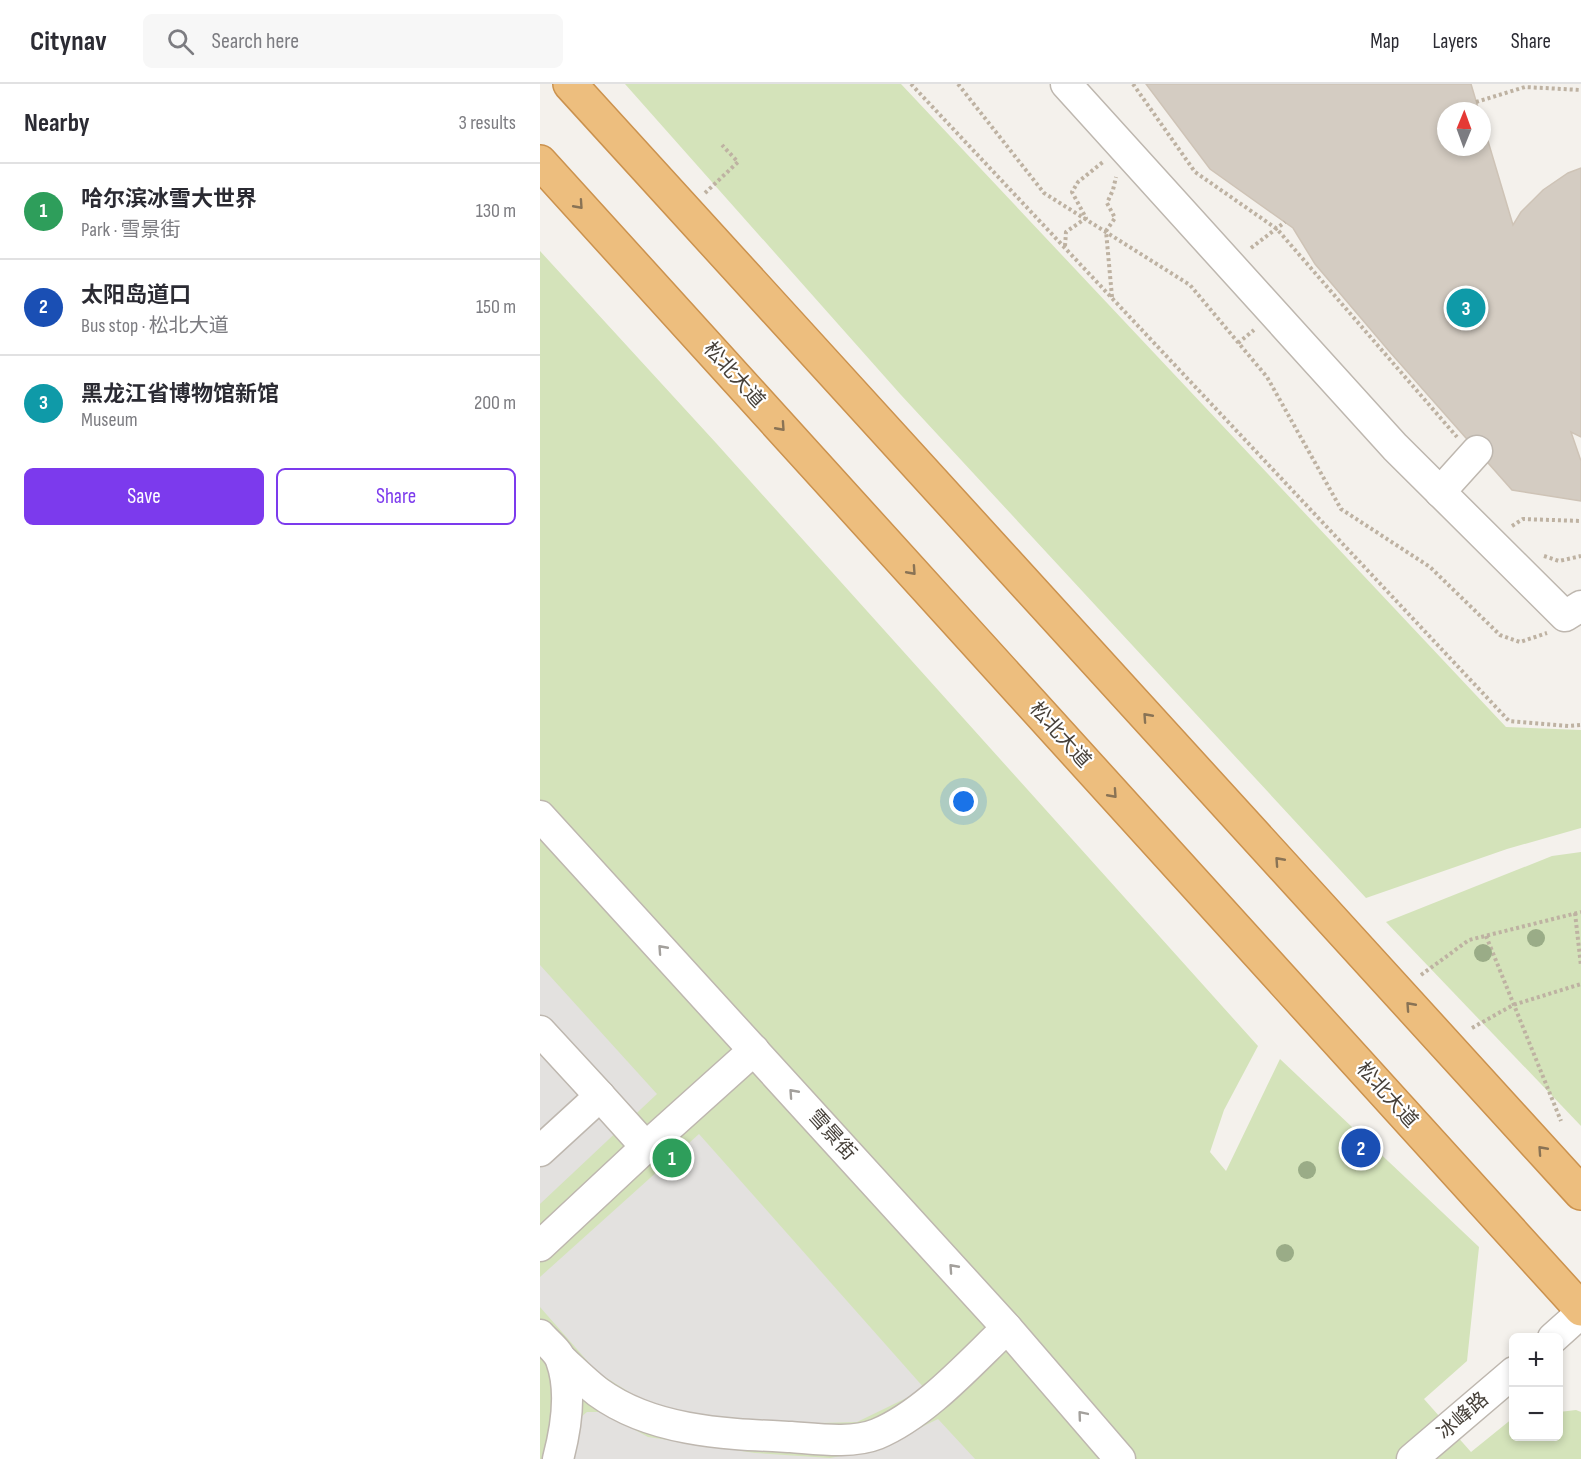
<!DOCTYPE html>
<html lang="en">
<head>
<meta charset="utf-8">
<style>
  :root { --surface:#fff; --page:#f7f7f7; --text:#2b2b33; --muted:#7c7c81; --line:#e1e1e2; --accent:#7c3aed }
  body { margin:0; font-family:"Sofia Sans Condensed","Noto Sans SC",sans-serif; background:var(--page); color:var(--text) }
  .controls { position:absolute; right:18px; bottom:18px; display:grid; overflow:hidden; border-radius:9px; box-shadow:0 3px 9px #0003 }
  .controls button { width:54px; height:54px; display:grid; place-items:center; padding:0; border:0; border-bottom:2px solid var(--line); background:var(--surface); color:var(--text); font:30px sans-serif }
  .compass { position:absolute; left:897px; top:18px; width:54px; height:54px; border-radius:50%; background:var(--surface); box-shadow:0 3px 9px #0003; rotate:1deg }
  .you { position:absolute; left:424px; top:718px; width:21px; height:21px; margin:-15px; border:4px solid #fff; border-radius:50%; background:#1a73e8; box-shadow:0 0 0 9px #1a73e833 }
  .badge { display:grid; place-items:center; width:39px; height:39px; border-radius:50%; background:var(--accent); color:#fff; font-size:20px; font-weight:700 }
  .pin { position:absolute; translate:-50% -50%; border:3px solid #fff; box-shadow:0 2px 6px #0006 }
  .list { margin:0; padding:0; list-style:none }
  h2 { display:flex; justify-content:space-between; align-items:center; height:78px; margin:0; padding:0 24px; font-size:26px }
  h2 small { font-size:20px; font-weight:400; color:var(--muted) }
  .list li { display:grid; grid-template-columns:39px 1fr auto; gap:18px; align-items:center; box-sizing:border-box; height:96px; padding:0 24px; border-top:2px solid var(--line) }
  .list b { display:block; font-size:22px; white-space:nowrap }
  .list p { margin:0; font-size:20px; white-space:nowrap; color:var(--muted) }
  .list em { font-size:20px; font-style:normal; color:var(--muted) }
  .actions { display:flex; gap:12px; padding:18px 24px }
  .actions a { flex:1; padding:14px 0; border:2px solid var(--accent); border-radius:9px; text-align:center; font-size:21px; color:var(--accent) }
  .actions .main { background:var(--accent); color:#fff }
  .icon { flex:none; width:33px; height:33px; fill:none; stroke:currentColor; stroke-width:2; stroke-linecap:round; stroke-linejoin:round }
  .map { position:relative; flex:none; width:1041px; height:1375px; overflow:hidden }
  header { display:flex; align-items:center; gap:36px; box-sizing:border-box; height:84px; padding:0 30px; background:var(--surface); border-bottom:2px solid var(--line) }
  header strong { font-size:28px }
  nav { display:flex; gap:33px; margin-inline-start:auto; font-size:21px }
  .search { width:420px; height:54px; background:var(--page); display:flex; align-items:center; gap:15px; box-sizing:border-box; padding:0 21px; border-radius:9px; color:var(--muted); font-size:22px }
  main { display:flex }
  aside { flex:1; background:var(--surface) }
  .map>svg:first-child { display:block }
</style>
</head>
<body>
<header>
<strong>Citynav</strong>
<div class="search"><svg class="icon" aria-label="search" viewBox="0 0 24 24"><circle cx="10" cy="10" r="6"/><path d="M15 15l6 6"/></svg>Search here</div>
<nav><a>Map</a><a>Layers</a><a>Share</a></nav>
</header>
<main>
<aside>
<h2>Nearby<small>3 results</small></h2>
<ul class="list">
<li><span class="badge" style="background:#2e9e5b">1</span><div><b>哈尔滨冰雪大世界</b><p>Park · 雪景街</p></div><em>130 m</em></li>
<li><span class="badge" style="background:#1a4fb4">2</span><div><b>太阳岛道口</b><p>Bus stop · 松北大道</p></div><em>150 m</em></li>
<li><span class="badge" style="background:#0f9aa8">3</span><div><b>黑龙江省博物馆新馆</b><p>Museum</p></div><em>200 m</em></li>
</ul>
<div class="actions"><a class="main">Save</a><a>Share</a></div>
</aside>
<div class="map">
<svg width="1041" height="1375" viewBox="0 0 1041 1375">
  <rect width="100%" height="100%" fill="#f4f1ec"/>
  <g fill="#d4e3ba">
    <path d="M 85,0 L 361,0 L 966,643 L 1041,646 L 1041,744 L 967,765 L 826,814 L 361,311 Z"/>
    <path d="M 0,167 L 176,359 L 718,962 L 684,1026 L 670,1068 L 686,1087 L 740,975 L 939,1163 L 927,1277 L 884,1315 L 931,1368 L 973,1334 L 974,1352 L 1018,1352 L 1019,1328 L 1036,1326 L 1041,1328 L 1041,1375 L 0,1375 Z"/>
    <path d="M 1041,768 L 1041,1042 L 846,838 L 1012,772 Z"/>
  </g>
  <g fill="#e3e1df">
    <path d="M 0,881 L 117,1010 L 0,1120 Z"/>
    <path d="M 159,1050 L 385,1305 L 317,1338 L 203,1341 L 108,1320 L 57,1288 L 0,1223 L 0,1193 Z"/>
    <path d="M 47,1328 L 62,1328 L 108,1353 L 215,1369 L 290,1374 L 337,1365 L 398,1335 L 435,1375 L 33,1375 L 41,1333 Z"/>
  </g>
  <path fill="#d4ccc2" stroke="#cec3b6" stroke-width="1.5" d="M 606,0 L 931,0 L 939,27 L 906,27 L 906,63 L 942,63 L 942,37 L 973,141 L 981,128 L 1003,106 L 1028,89 L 1041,84 L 1041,353 L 1031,348 L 1041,377 L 1041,417 L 972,406 L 849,267 L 775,180 L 753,144 L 670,85 Z"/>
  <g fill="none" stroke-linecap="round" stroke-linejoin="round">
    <g stroke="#beb7af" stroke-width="33">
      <g id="minor">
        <path d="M 526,0 L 855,363 L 1025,532 L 1041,522"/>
        <path d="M 900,408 L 937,367"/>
        <path d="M 0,732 L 467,1244 L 580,1375"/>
        <path d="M 0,947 L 60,1012"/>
        <path d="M 0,1067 L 60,1012 L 106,1063 L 214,966"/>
        <path d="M 0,1162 L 106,1063"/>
        <path d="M 0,1251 C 6,1258 18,1267 21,1276 C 32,1306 26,1345 18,1375"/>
        <path d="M 1013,1254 L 1041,1229"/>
        <path d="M 21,1275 C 33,1286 45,1298 58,1308 C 113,1348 186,1350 251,1353 C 278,1355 312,1360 337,1350 C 385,1330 430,1279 467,1244"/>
        <path d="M 872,1375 L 974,1288"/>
      </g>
    </g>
    <g stroke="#cb924e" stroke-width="36">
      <g id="highway">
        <path d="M 30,0 L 1041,1109"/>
        <path d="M 0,78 L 1041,1225"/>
      </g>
    </g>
    <g stroke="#beb2a2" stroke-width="4" stroke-dasharray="3 3" stroke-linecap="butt">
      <path d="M 371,0 L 969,637 L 1029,642 L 1041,641"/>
      <path d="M 418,0 L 504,109 L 650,201 L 727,293 L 801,425 L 890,483 L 960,551 L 980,558 L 1007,549"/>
      <path d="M 593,0 L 655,88 L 737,145 L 917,353"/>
      <path d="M 936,18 L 985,3 L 1041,6"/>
      <path d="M 165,109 L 198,78 L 182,61"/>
      <path d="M 525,162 L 526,148 L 546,134 L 532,108 L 538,98 L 563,78"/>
      <path d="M 711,164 L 745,138"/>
      <path d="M 572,213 L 566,147 L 575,134 L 567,119 L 573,106 L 576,93"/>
      <path d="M 698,259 L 714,246"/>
      <path d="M 972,442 L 983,435 L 1041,437"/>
      <path d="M 1004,472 L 1019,477 L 1041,472"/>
      <path d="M 1035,829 L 1041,882"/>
      <path d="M 946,852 L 1021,1037"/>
      <path d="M 881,891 L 929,856 L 1041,828"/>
      <path d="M 932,944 L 973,921 L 1041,900"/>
    </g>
    <use href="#minor" stroke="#fff" stroke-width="30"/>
    <use href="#highway" stroke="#edbe7e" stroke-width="33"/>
  </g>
  <g fill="#9aac87">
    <circle cx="996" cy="854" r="9"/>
    <circle cx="943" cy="869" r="9"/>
    <circle cx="767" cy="1086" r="9"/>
    <circle cx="745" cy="1169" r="9"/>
  </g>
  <defs><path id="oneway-chevron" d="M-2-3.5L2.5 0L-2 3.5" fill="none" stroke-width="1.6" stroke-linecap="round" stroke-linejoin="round" transform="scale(1.5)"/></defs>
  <g stroke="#897355">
    <use href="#oneway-chevron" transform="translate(39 121) rotate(48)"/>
    <use href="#oneway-chevron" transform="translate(241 343) rotate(48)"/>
    <use href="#oneway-chevron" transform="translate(372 487) rotate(48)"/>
    <use href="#oneway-chevron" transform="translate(607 633) rotate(-132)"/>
    <use href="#oneway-chevron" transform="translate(573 710) rotate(48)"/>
    <use href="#oneway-chevron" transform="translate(739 777) rotate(-132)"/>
    <use href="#oneway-chevron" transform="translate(870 922) rotate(-132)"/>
    <use href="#oneway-chevron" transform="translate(1002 1066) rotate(-132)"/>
  </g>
  <g stroke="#a3a09c">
    <use href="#oneway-chevron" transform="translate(122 865) rotate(-132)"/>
    <use href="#oneway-chevron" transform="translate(253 1009) rotate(-132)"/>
    <use href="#oneway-chevron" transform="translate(413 1184) rotate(-132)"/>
    <use href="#oneway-chevron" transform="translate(542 1331) rotate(-130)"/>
  </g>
  <g text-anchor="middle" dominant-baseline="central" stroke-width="4.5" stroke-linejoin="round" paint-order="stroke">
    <g font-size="20" fill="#47413a" stroke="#fff">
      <text transform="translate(194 291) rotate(48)">松北大道</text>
      <text transform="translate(520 651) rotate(48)">松北大道</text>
      <text transform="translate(847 1011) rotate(48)">松北大道</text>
      <text transform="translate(292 1051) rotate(48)">雪景街</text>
      <text transform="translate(923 1332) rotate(-41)">冰峰路</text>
    </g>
  </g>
</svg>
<div class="controls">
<button>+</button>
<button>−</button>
</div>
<svg class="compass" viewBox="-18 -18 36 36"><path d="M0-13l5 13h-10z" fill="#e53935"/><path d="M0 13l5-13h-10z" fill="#7c7c81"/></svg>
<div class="you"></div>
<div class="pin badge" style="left:132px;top:1074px;background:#2e9e5b">1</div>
<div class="pin badge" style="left:821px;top:1064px;background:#1a4fb4">2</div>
<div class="pin badge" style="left:926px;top:224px;background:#0f9aa8">3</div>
</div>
</main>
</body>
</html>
